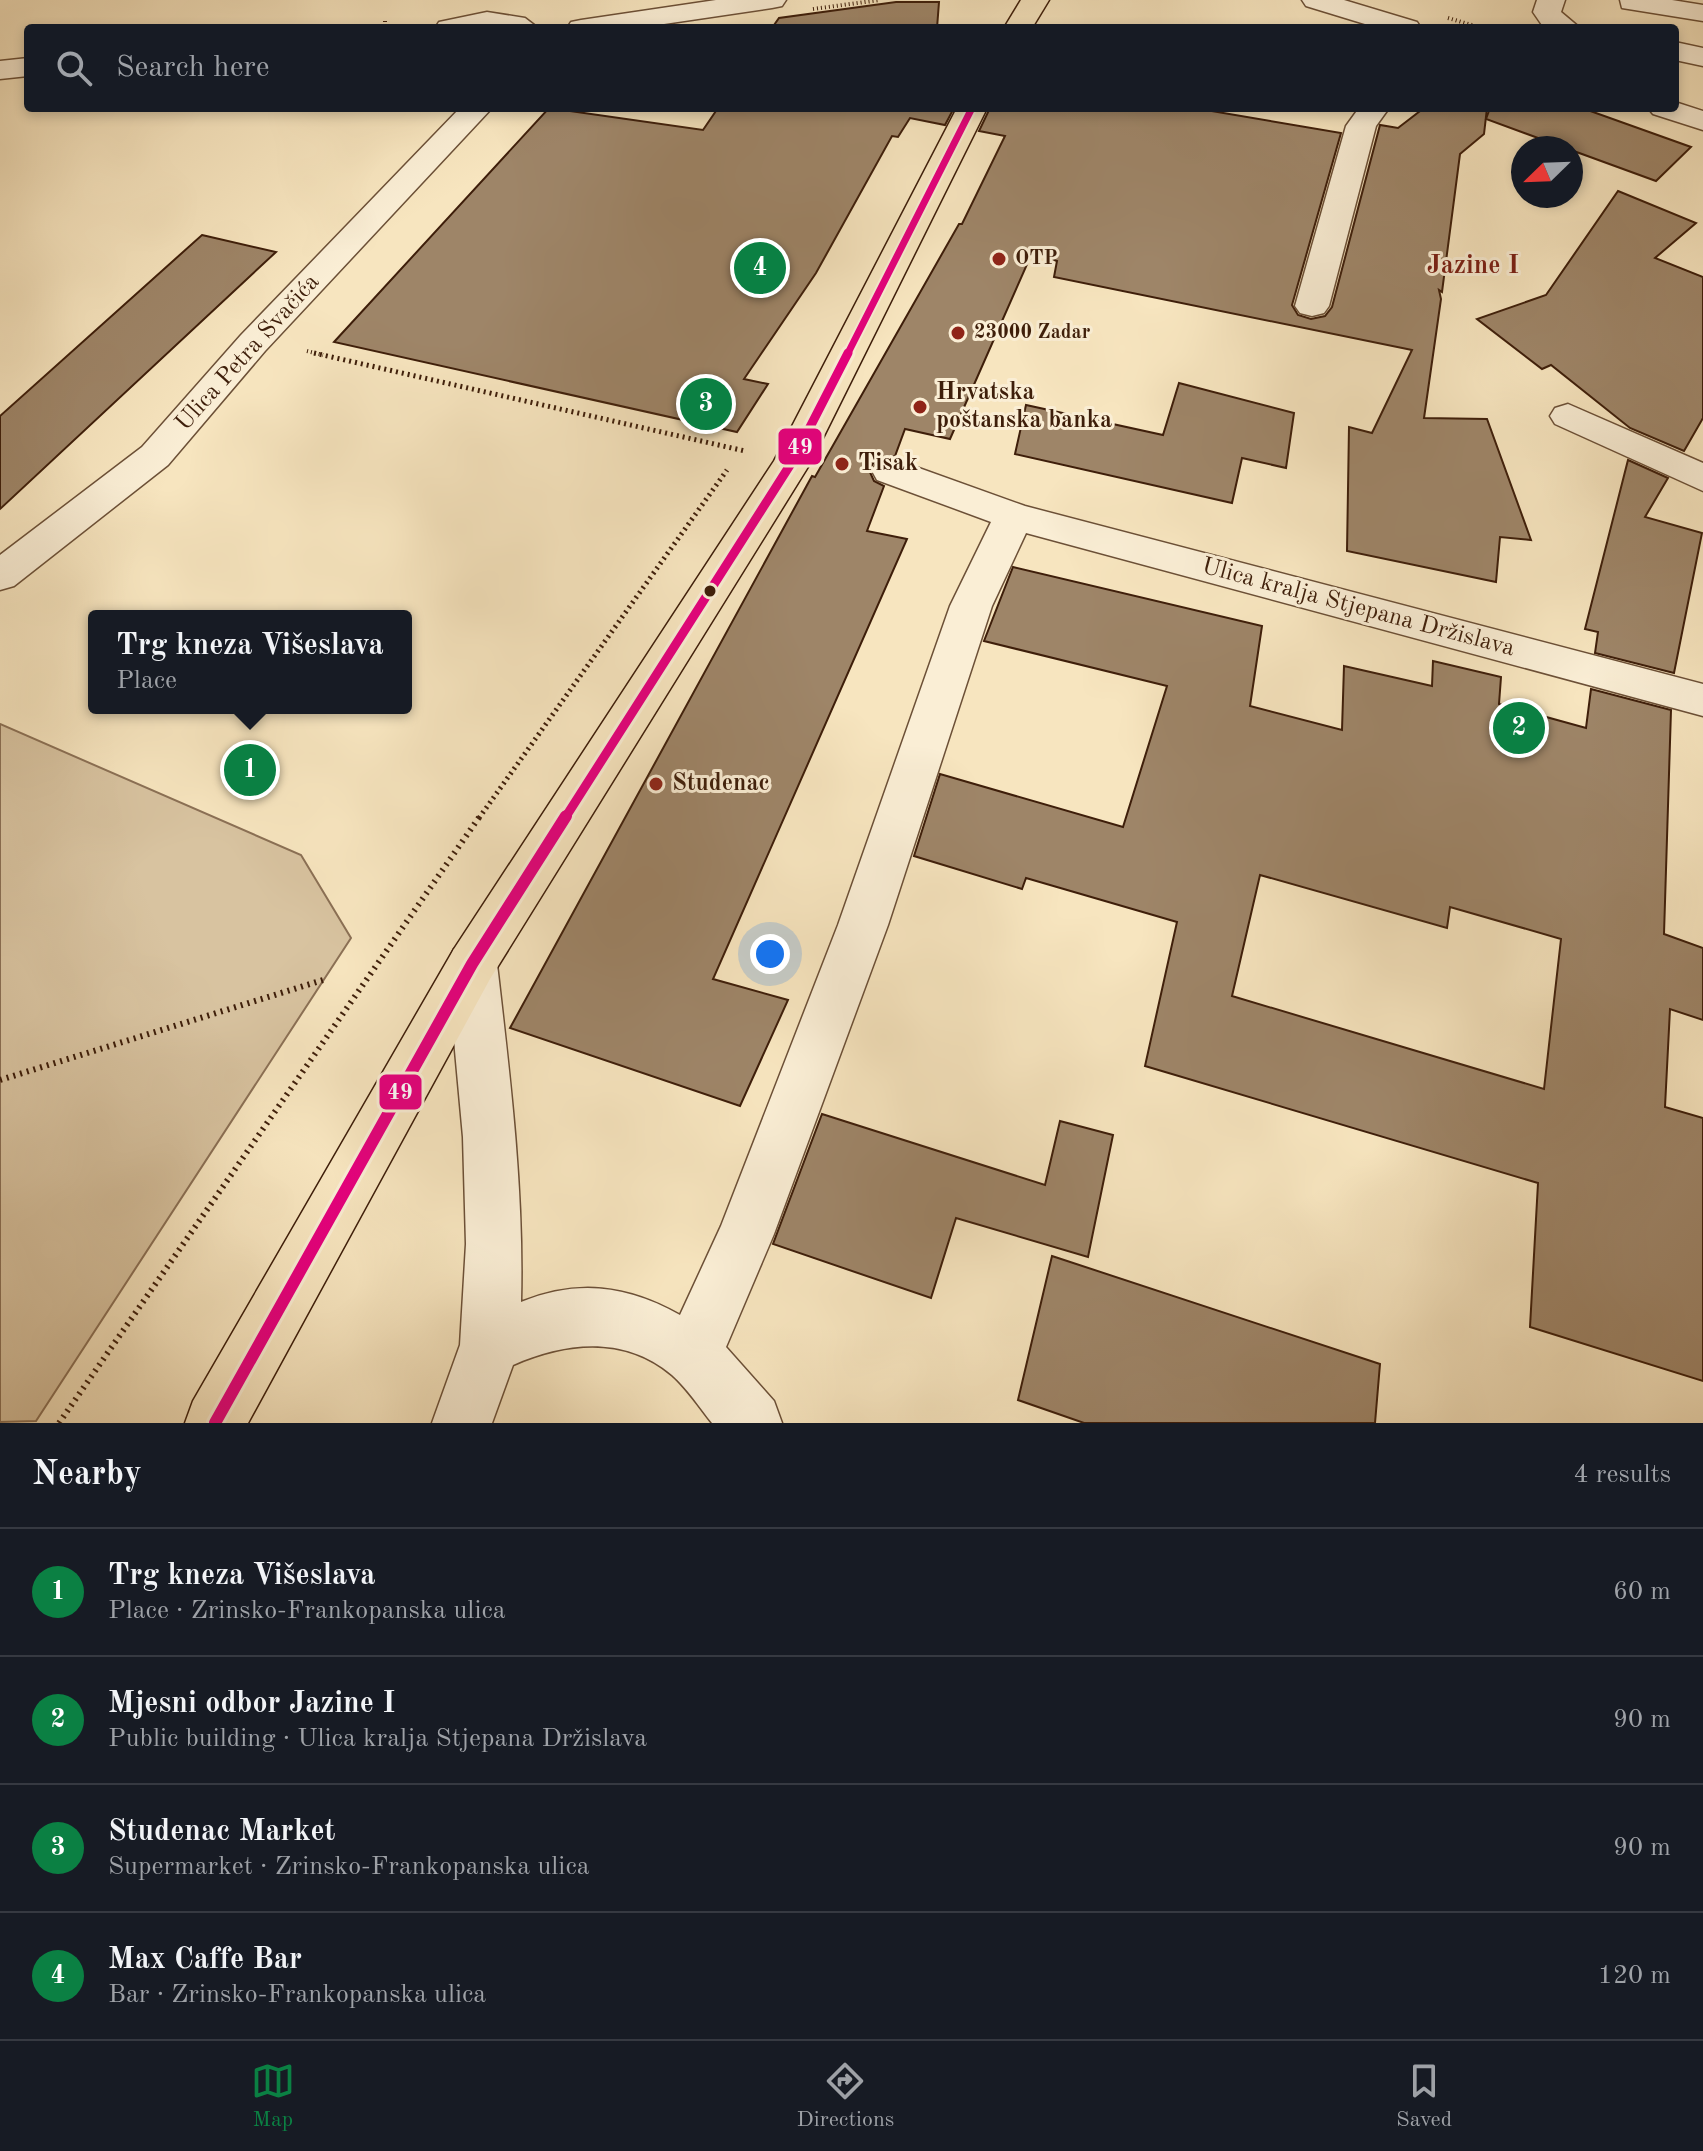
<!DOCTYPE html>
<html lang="en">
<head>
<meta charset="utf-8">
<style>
  :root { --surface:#171b24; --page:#242831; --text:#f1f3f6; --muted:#9ea1a6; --line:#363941; --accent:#0b8043 }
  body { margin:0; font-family:"Old Standard TT",serif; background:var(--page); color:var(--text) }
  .compass { position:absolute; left:1511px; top:136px; width:72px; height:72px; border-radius:50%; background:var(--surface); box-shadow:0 4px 12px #0003; rotate:247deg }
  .you { position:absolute; left:770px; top:954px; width:28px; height:28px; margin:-20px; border:6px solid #fff; border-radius:50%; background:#1a73e8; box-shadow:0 0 0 12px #1a73e833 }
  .badge { display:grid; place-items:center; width:52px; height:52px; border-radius:50%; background:var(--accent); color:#fff; font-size:26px; font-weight:700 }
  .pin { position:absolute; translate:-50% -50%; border:4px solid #fff; box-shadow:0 2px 8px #0006 }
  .popup { position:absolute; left:88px; top:610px; width:324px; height:104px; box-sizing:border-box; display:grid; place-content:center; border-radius:8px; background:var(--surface); filter:drop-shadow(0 2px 6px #0005); font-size:26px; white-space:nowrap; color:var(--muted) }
  .popup b { font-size:30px; color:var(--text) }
  .popup::after { content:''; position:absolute; left:50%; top:100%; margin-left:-16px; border:16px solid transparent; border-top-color:var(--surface) }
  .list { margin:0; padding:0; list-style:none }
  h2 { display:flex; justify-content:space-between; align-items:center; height:104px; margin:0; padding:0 32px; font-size:34px }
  h2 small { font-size:26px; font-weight:400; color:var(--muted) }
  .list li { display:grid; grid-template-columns:52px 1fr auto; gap:24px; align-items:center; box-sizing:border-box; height:128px; padding:0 32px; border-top:2px solid var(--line) }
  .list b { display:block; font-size:30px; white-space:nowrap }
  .list p { margin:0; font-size:26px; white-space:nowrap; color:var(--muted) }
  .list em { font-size:26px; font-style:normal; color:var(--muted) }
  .icon { flex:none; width:44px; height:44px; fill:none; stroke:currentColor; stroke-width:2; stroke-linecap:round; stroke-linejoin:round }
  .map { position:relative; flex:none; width:1703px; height:1423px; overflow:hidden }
  .search { position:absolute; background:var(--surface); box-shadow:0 4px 12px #0003; left:24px; right:24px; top:24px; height:88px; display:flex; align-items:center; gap:20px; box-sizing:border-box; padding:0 28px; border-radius:8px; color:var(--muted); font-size:30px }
  .sheet { height:616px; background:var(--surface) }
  nav { display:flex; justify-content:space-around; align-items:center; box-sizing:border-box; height:112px; border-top:2px solid var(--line); background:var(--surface); font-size:22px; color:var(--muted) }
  nav a { display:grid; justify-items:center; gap:4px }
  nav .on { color:var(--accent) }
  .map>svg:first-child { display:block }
</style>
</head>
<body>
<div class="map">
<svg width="1703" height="1423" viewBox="0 0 1703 1423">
  <rect width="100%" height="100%" fill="#f7e5bf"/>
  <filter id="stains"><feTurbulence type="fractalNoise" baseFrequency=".0025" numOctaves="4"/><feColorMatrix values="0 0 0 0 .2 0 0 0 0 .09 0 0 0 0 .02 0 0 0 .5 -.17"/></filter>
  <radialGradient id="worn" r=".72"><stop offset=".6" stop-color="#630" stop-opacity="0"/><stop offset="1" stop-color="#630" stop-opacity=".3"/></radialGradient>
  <path fill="#d8c3a0" stroke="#8b7055" stroke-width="2" d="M 0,724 L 301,855 L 351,938 L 36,1421 L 0,1422 Z"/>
  <g fill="#9e8568" stroke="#3e1e0a" stroke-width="2" fill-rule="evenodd">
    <path d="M 896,2 L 939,2 L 937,28 L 772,28 L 779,18 Z"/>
    <path d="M 549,108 L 703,130 L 718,108 L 954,108 L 945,125 L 910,118 L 898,137 L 892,136 L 816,273 L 744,379 L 768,384 L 737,432 L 334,342 Z"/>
    <path d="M 990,108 L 1194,108 L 1341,133 L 1292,305 L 1298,315 L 1311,319 L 1325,316 L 1332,307 L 1380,125 L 1398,128 L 1424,108 L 1487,108 L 1484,134 L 1460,154 L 1442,292 L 1439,290 L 1441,299 L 1424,418 L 1487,419 L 1531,540 L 1500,537 L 1496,582 L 1347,551 L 1349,427 L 1372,433 L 1412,350 L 1054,277 L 1057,261 L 1032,253 L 950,439 L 905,429 L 895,456 L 876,459 L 869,470 L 874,481 L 884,486 L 867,531 L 907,539 L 713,979 L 788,1000 L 740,1106 L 510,1028 L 812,476 L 815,477 L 959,224 L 962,224 L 1005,136 L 979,131 Z"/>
    <path d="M 1490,108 L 1582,108 L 1691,147 L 1656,181 L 1486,119 Z"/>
    <path d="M 1618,191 L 1696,223 L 1655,258 L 1703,277 L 1703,418 L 1684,451 L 1630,428 L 1551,365 L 1542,369 L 1477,319 L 1546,295 Z"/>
    <path d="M 202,235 L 276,252 L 0,509 L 0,416 Z"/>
    <path d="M 1179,383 L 1294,413 L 1286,468 L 1242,458 L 1232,503 L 1015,454 L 1026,405 L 1163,435 Z"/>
    <path d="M 1628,460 L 1668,478 L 1645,517 L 1702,533 L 1674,673 L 1595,653 L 1598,632 L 1585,629 Z"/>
    <path d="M 1013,567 L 1262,626 L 1250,706 L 1342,730 L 1344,666 L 1432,686 L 1433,661 L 1501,677 L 1499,704 L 1586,728 L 1591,689 L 1671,710 L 1664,934 L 1703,948 L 1703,1020 L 1670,1009 L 1665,1107 L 1703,1118 L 1703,1381 L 1530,1327 L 1538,1183 L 1145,1066 L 1177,922 L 1026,878 L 1022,889 L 914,856 L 940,774 L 1123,827 L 1167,686 L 984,641 ZM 1260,875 L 1447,928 L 1450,907 L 1561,939 L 1544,1089 L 1232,996 Z"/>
    <path d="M 822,1114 L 1045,1185 L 1060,1121 L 1113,1135 L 1088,1257 L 956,1218 L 931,1298 L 773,1244 Z"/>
    <path d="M 1052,1256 L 1380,1364 L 1375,1423 L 1084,1423 L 1018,1400 Z"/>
  </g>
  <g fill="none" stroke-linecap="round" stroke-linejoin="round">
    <g stroke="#6c5037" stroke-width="3">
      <g id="minor">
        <path d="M 716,0 L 786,0 L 782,6 L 772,8 L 637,28 L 567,28 L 571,22 L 581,20 Z"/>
        <path d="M 1302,0 L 1344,0 L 1417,22 L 1421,28 L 1378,28 L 1306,6 Z"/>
        <path d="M 1537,0 L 1565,0 L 1561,12 L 1580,28 L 1544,28 L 1533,12 Z"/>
        <path d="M 1620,0 L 1672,0 L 1703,5 L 1703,21 L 1622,8 Z"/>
        <path d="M 487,12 L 525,18 L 538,28 L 435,28 L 439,22 Z"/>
        <path d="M 1675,42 L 1703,48 L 1703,66 L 1675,60 Z"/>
        <path d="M 28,58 L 28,76 L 0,79 L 0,61 Z"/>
        <path d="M 1675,102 L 1703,111 L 1703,130 L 1653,114 L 1648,108 L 1675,108 Z"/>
        <path d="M 460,108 L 492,108 L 265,351 L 168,465 L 14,586 L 0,590 L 0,555 L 142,447 L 241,335 Z"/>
        <path d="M 1359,108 L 1389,108 L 1376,126 L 1329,306 L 1324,313 L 1312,316 L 1300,313 L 1295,306 L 1346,126 Z"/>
        <path d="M 1568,404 L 1703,463 L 1703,491 L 1555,424 L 1550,416 L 1555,408 Z"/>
        <path d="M 891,458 L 1025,506 L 1703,684 L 1703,716 L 1026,533 L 992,606 L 888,925 L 774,1234 L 726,1347 L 774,1401 L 782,1423 L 712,1423 C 700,1408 687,1388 672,1375 C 624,1335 566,1342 513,1365 L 492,1423 L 432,1423 L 460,1345 L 466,1244 L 463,1137 L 447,964 L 454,949 L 472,943 L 490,949 L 497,964 C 510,1077 524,1189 521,1302 C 577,1279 627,1285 680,1315 L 721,1226 L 838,925 L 950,606 L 991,522 L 877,480 L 872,471 L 877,462 Z"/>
      </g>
    </g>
    <g stroke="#3e1e0a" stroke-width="3">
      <g id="major">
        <path d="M 1021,0 L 1049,0 L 1032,28 L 1004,28 Z"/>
        <path d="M 957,108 L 987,108 L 811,462 L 490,979 L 248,1423 L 185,1423 L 193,1401 L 454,949 L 774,461 Z"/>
      </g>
    </g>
    <g stroke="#3e1e0a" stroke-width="4" stroke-dasharray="1 3" stroke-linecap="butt">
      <path d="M 813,9 L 880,0"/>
      <path d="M 1448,18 L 1482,28"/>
      <path d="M 385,21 L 385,28"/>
      <path d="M 307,351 L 323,355"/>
    </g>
    <g stroke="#3e1e0a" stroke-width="5" stroke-dasharray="2 4" stroke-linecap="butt">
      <path d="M 314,353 L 745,451"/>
      <path d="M 479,818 L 727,470"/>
    </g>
    <g stroke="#3e1e0a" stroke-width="6" stroke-dasharray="2 5" stroke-linecap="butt">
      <path d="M 0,1080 L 323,980"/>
      <path d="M 59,1423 L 480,816"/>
    </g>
    <use href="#minor" fill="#faeed5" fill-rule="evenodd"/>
    <use href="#major" fill="#f7e5bf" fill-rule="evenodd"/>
    <g stroke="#faeed5" stroke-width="11">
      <path id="bus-1-far2" d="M 847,355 L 972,108"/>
    </g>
    <g stroke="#faeed5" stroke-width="15">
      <path id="bus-1-far1" d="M 565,818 L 792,462 L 848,353"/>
    </g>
    <g stroke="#faeed5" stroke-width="18">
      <path id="bus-1" d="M 215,1423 L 472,964 L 566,816"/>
    </g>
    <use href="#bus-1-far2" stroke="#e5007d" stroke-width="7"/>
    <use href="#bus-1-far1" stroke="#e5007d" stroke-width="9"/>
    <use href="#bus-1" stroke="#e5007d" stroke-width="12"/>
  </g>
  <g fill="#8f2418" stroke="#faeed5" stroke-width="3">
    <circle cx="999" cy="259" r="8"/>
    <circle cx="958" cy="333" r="8"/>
    <circle cx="920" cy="407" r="8"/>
    <circle cx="842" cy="464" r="8"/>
    <circle cx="656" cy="784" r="8"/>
  </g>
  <circle fill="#3e1e0a" stroke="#faeed5" stroke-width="3" cx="710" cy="591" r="7"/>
  <g text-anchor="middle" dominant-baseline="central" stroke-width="6" stroke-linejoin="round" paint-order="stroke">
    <g font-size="20" font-weight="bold" fill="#3e1e0a" stroke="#faeed5" text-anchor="start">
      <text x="1015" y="259">OTP</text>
      <text x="974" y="333">23000 Zadar</text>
    </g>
    <g font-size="24" fill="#3e1e0a" stroke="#faeed5">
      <text transform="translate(248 353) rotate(-48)">Ulica Petra Svačića</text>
      <text transform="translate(1358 608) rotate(15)">Ulica kralja Stjepana Držislava</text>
    </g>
    <g font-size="24" font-weight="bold" fill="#3e1e0a" stroke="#faeed5" text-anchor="start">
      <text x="936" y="393">Hrvatska<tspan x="936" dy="28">poštanska banka</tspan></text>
      <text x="858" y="464">Tisak</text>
      <text x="672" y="784">Studenac</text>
    </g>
    <g font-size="26" font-weight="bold" fill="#7a1f14" stroke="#faeed5">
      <text x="1473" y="266">Jazine I</text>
    </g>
  </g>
  <g stroke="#faeed5" stroke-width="3">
    <rect x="777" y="427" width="46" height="39" rx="8" fill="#e5007d"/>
    <rect x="378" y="1073" width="45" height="38" rx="8" fill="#e5007d"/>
  </g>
  <g font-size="22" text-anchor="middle" font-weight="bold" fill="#fff">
    <text x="800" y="454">49</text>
    <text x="400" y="1099">49</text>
  </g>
  <rect width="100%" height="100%" filter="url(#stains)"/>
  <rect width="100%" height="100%" fill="url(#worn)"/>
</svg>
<svg class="compass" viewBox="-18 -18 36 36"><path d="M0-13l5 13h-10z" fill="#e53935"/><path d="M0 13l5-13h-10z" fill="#9ea1a6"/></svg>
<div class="you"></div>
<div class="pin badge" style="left:250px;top:770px">1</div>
<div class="popup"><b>Trg kneza Višeslava</b>Place</div>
<div class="pin badge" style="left:1519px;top:728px">2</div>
<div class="pin badge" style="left:706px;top:404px">3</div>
<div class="pin badge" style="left:760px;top:268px">4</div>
<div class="search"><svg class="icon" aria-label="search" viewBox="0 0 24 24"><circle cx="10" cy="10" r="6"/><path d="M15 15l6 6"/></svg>Search here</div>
</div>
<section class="sheet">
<h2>Nearby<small>4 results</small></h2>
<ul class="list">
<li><span class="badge">1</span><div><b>Trg kneza Višeslava</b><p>Place · Zrinsko-Frankopanska ulica</p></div><em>60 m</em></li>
<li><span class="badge">2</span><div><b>Mjesni odbor Jazine I</b><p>Public building · Ulica kralja Stjepana Držislava</p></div><em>90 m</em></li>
<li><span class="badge">3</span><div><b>Studenac Market</b><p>Supermarket · Zrinsko-Frankopanska ulica</p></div><em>90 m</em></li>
<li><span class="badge">4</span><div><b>Max Caffe Bar</b><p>Bar · Zrinsko-Frankopanska ulica</p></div><em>120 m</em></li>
</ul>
</section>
<nav>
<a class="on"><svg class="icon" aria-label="map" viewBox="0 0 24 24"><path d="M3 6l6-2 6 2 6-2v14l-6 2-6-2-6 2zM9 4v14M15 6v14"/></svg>Map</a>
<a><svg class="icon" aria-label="directions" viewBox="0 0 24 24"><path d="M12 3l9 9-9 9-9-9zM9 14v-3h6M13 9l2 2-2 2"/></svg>Directions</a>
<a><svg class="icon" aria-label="saved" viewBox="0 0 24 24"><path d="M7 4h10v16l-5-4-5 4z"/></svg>Saved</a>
</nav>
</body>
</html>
